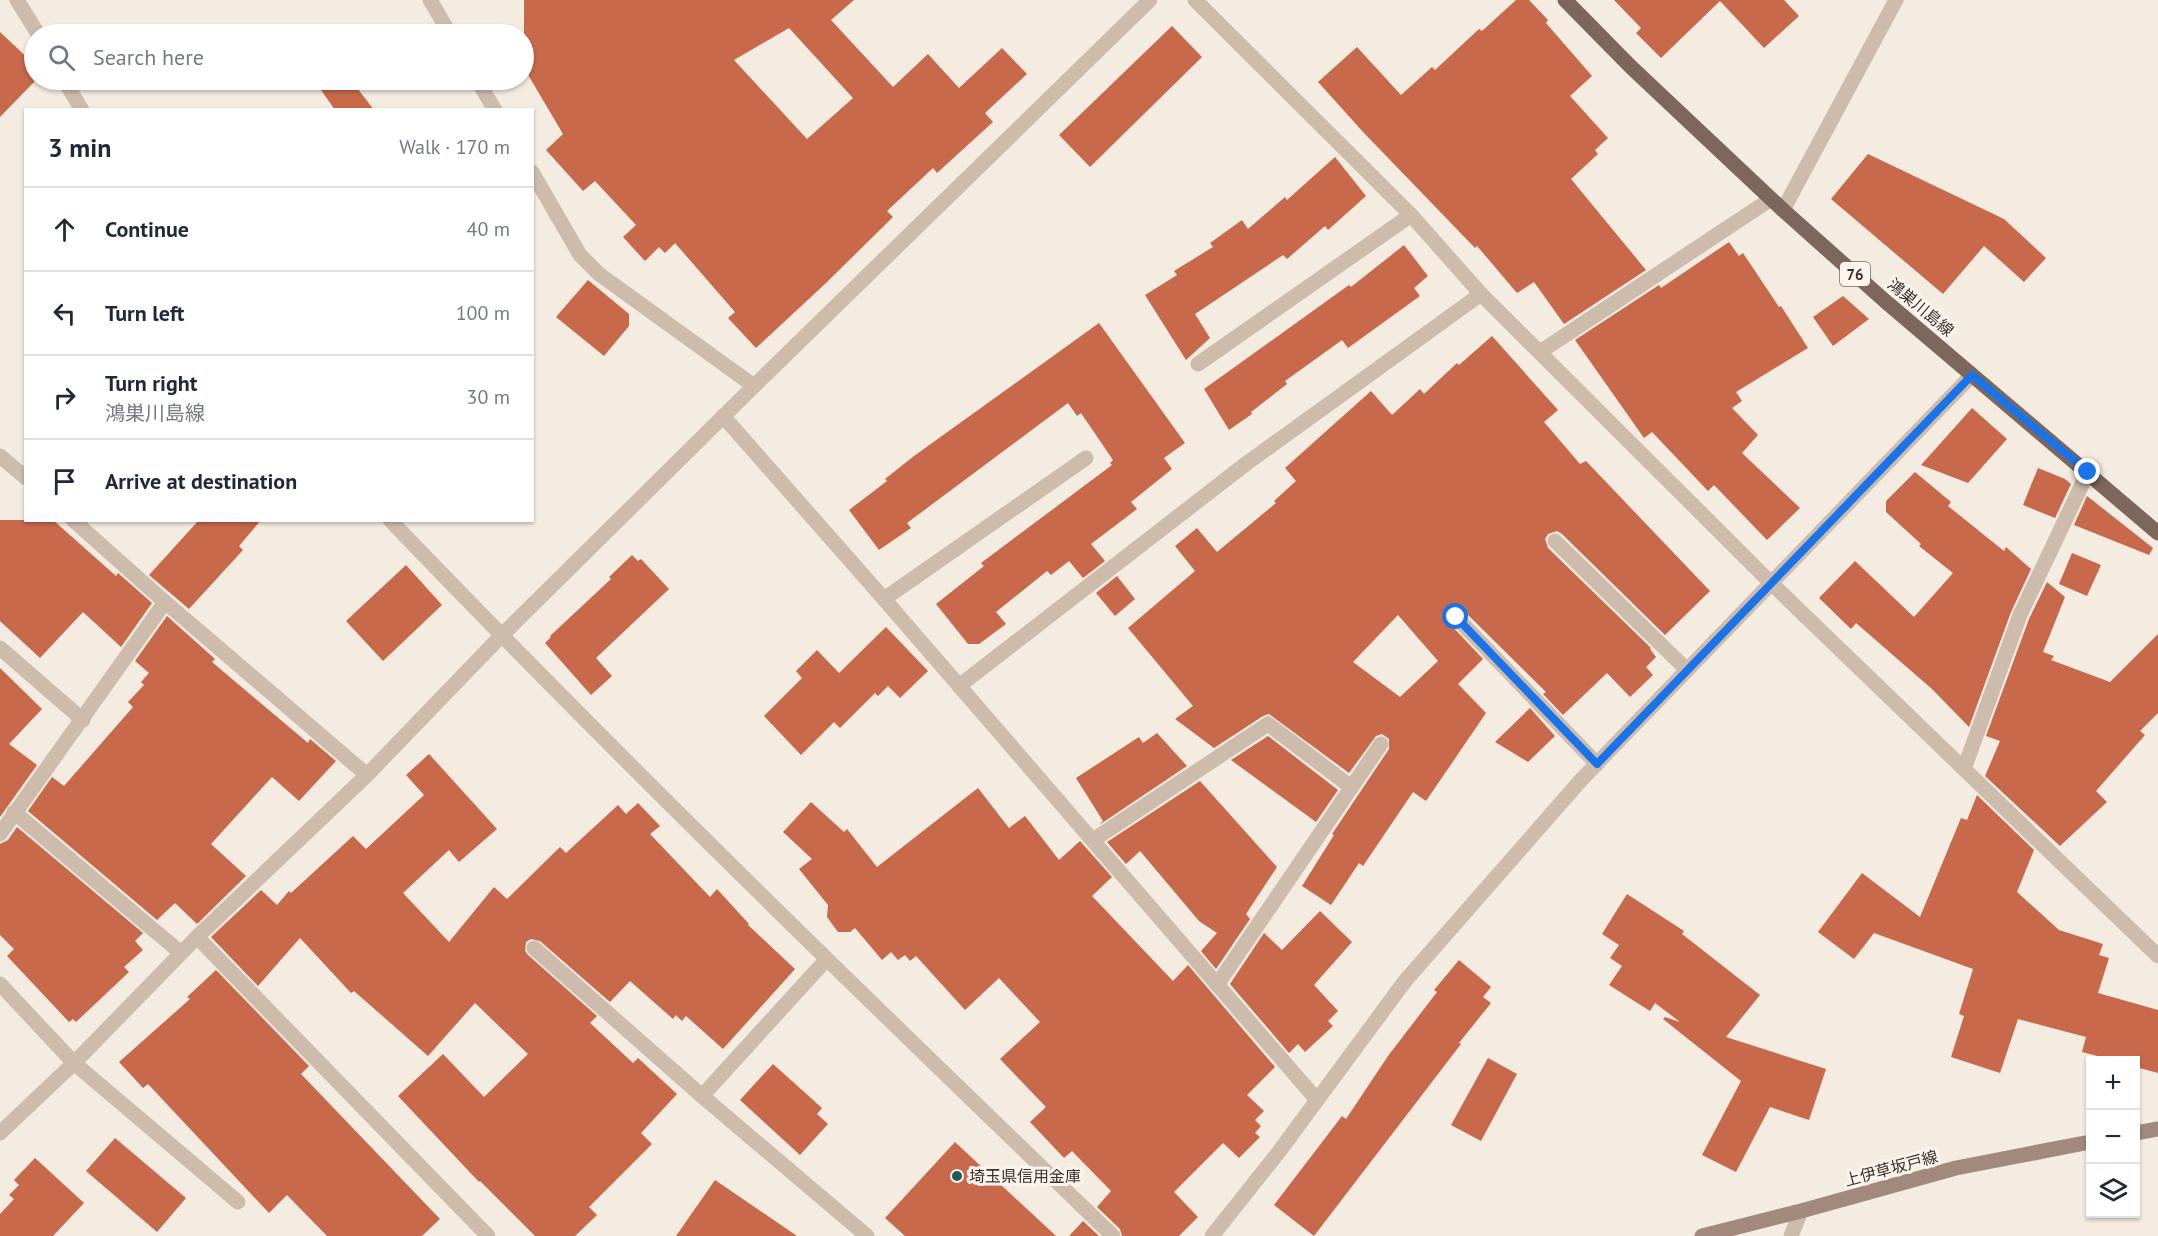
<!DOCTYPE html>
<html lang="en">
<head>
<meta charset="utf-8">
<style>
  :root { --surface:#fff; --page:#f6f6f7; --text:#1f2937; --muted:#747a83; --line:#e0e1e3 }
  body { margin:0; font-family:"PT Sans","Noto Sans JP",sans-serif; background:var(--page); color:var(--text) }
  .controls { position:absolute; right:18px; bottom:18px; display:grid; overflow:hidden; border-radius:0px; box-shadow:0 2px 4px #0004 }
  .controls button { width:54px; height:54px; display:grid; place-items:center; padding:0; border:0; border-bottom:2px solid var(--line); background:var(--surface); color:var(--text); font:30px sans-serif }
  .stop { position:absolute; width:18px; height:18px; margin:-14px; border:4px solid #1a73e8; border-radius:50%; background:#fff }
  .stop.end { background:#1a73e8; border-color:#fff; box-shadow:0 2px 6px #0008 }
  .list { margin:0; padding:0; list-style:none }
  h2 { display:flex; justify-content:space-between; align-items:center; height:78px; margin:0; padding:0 24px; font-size:26px }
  h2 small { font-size:20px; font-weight:400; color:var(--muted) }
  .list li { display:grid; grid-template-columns:39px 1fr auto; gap:18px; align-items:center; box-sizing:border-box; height:84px; padding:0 24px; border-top:2px solid var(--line) }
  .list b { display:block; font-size:22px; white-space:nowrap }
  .list p { margin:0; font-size:20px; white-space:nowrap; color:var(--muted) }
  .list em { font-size:20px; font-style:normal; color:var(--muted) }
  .icon { flex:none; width:33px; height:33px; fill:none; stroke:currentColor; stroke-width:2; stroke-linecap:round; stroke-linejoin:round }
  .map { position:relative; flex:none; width:2158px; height:1236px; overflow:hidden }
  .search { position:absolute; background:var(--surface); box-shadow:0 2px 4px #0004; left:24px; top:24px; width:510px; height:66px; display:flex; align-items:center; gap:15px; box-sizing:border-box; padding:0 21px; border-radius:33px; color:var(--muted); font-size:22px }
  .panel { position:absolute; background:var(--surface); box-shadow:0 2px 4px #0004; left:24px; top:108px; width:510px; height:414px; border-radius:0px }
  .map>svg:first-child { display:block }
</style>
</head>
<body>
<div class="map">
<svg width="2158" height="1236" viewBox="0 0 2158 1236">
  <rect width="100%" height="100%" fill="#f4ebe1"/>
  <g fill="#c8694b" fill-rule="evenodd">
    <path d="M 524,0 L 854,0 L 831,20 L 893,87 L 928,54 L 959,88 L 1002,48 L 1027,74 L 985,113 L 993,122 L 937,173 L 933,168 L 887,211 L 893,217 L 826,283 L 756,348 L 728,318 L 735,312 L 675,243 L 665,253 L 659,247 L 645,261 L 623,237 L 636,225 L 595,181 L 583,191 L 546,150 L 563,134 L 524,68 ZM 789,28 L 853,98 L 807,139 L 734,60 Z"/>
    <path d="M 1516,0 L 1529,0 L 1548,20 L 1546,23 L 1592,76 L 1570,96 L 1608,138 L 1595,150 L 1598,154 L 1571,179 L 1646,270 L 1564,324 L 1534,282 L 1517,293 L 1477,246 L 1475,248 L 1364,133 L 1318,82 L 1357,47 L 1401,95 L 1432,67 L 1435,70 L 1479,29 L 1482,31 Z"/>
    <path d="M 1614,0 L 1784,0 L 1799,16 L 1764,48 L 1720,1 L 1661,58 L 1636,33 L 1641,28 Z"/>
    <path d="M 1172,26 L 1202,57 L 1090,167 L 1059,135 Z"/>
    <path d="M 0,32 L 34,64 L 36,80 L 0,117 Z"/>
    <path d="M 314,80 L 351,80 L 374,110 L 335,110 Z"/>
    <path d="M 1868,154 L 2004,219 L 2046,258 L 2024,282 L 1984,246 L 1943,294 L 1831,199 Z"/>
    <path d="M 1335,157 L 1366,196 L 1328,230 L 1325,226 L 1287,259 L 1283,255 L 1195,314 L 1210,338 L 1186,360 L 1145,295 L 1177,275 L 1174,271 L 1213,247 L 1210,243 L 1242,220 L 1248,229 L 1285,197 L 1287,200 Z"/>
    <path d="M 1729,242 L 1739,256 L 1743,253 L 1779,307 L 1781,306 L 1808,348 L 1736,392 L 1742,401 L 1732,408 L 1758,435 L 1742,453 L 1800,508 L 1767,540 L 1714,485 L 1708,491 L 1652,432 L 1644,438 L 1575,340 L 1659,285 L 1661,288 Z"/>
    <path d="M 1404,245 L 1428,276 L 1414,288 L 1420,296 L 1348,348 L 1342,340 L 1285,381 L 1287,384 L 1251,412 L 1252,414 L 1229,430 L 1204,389 L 1349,285 L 1351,287 Z"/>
    <path d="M 588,280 L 629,314 L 629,326 L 604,356 L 556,317 Z"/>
    <path d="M 1843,296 L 1869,319 L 1833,346 L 1813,317 Z"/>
    <path d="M 1099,323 L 1185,443 L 1164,458 L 1172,469 L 1131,502 L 1137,509 L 1091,544 L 1105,561 L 1083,578 L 1069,561 L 1051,575 L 1047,571 L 996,612 L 1006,624 L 979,644 L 968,644 L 936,604 L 984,566 L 981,563 L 1112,465 L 1110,463 L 1113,460 L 1081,413 L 1077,416 L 1068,403 L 907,523 L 911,528 L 879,550 L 849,510 L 887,481 L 885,479 L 914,456 Z"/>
    <path d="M 1492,336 L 1558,410 L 1544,422 L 1580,464 L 1586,461 L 1710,591 L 1665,635 L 1562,534 L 1557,531 L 1548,534 L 1545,539 L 1548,548 L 1651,648 L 1650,649 L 1656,657 L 1646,667 L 1653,675 L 1630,697 L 1607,673 L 1563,715 L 1543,694 L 1546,692 L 1463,610 L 1458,608 L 1450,610 L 1447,615 L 1449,623 L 1483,659 L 1458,684 L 1486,713 L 1426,801 L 1413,792 L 1363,866 L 1359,863 L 1331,905 L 1302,886 L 1334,835 L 1332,834 L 1389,749 L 1389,739 L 1382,734 L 1376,736 L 1349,773 L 1269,714 L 1263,716 L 1214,748 L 1175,719 L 1193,706 L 1128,628 L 1195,571 L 1175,546 L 1197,528 L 1217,552 L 1276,503 L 1274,501 L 1296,481 L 1285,468 L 1371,391 L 1392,415 L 1420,389 L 1424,394 L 1457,363 L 1459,365 ZM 1398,615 L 1438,661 L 1400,697 L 1353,662 Z"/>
    <path d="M 1972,408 L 2007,439 L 1968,483 L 1921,465 Z"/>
    <path d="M 2038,468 L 2065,479 L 2071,484 L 2055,518 L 2023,505 Z"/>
    <path d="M 1915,472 L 1951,502 L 1948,506 L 2004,551 L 2006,547 L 2031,569 L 2011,612 L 1969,727 L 1932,689 L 1856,623 L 1851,629 L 1819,598 L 1855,561 L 1914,617 L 1953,573 L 1919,546 L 1921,544 L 1886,512 L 1886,501 Z"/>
    <path d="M 2087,496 L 2153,548 L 2149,555 L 2074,525 Z"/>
    <path d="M 0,520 L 53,520 L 116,576 L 118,573 L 152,603 L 121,647 L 83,612 L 40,658 L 0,621 Z"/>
    <path d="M 199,520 L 261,520 L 239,546 L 243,550 L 189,609 L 149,575 Z"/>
    <path d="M 2072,553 L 2101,565 L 2087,596 L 2059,584 Z"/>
    <path d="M 632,555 L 638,561 L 641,559 L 669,589 L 596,658 L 612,676 L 591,695 L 545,643 L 551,637 L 550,636 L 611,579 L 609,577 Z"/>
    <path d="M 406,565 L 442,605 L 383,661 L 346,621 Z"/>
    <path d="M 1117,576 L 1135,599 L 1115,616 L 1096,593 Z"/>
    <path d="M 2047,582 L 2065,597 L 2043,652 L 2054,656 L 2051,660 L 2110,682 L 2158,634 L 2158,713 L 2140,731 L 2145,735 L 2096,791 L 2107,802 L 2060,846 L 1985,776 L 2000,741 L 1986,736 L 2029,619 Z"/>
    <path d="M 167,616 L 215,659 L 212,662 L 308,743 L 310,739 L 336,761 L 299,801 L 272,777 L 211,844 L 246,876 L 197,924 L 175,903 L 157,920 L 28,811 L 52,777 L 64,786 L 133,707 L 128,702 L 144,685 L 141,682 L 149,673 L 135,661 Z"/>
    <path d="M 886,627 L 928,671 L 900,698 L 888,686 L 878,696 L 875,693 L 840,728 L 834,722 L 801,755 L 764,716 L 802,678 L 796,671 L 817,650 L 839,673 Z"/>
    <path d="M 0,668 L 42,709 L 9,744 L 37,765 L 0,817 Z"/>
    <path d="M 1530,708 L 1555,736 L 1528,762 L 1495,742 Z"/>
    <path d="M 1157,733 L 1187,766 L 1099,825 L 1103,821 L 1076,778 L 1139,737 L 1143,743 Z"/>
    <path d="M 1268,736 L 1338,790 L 1316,822 L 1231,760 Z"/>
    <path d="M 429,754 L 497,829 L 459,862 L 449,850 L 403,893 L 449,942 L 494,887 L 507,899 L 560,847 L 566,853 L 618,805 L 626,814 L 638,803 L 660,826 L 650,834 L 710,897 L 717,889 L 749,924 L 748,925 L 795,969 L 723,1049 L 686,1016 L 682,1021 L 676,1015 L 673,1019 L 630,981 L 610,1002 L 540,941 L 531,939 L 526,942 L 525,951 L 528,955 L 597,1016 L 590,1023 L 633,1063 L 638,1058 L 677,1094 L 641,1133 L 652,1144 L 589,1207 L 597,1215 L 575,1236 L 535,1236 L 480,1181 L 479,1182 L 398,1096 L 443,1054 L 484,1097 L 528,1054 L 475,1003 L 428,1056 L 354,991 L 351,993 L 300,938 L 258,986 L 211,937 L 261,890 L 277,905 L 289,891 L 291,893 L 353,836 L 366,849 L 424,795 L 406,775 Z"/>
    <path d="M 1200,781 L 1277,867 L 1246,914 L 1250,919 L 1216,969 L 1201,951 L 1217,933 L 1199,921 L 1140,851 L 1126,864 L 1107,842 Z"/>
    <path d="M 978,788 L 1009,828 L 1025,816 L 1059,860 L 1080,841 L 1112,877 L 1092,896 L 1173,981 L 1188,965 L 1275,1067 L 1247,1095 L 1264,1111 L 1255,1120 L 1261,1126 L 1255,1133 L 1260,1137 L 1239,1158 L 1223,1143 L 1174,1192 L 1198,1217 L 1179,1236 L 1122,1236 L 1120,1229 L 1097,1207 L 1111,1191 L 1072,1151 L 1064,1158 L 1030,1122 L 1046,1107 L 1000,1059 L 1040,1022 L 999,978 L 965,1010 L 916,956 L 910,961 L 905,955 L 898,960 L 891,952 L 882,960 L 855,928 L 850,932 L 838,932 L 827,917 L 828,905 L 799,869 L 812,859 L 783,832 L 811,802 L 844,832 L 847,829 L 877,867 Z"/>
    <path d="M 1977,795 L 2034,850 L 2017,892 L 2059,930 L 2103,944 L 2099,955 L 2109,958 L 2098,993 L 2158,1010 L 2158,1073 L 2136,1067 L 2136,1060 L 2113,1060 L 2082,1052 L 2086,1037 L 2018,1019 L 2000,1073 L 1951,1057 L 1964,1016 L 1959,1014 L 1973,969 L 1874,933 L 1854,959 L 1818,932 L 1862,873 L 1920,917 L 1961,818 L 1967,820 Z"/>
    <path d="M 17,827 L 143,933 L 135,941 L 143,950 L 124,967 L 129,972 L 76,1022 L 73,1019 L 69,1022 L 7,956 L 14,949 L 0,935 L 0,844 L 8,840 Z"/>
    <path d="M 1627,894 L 1684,931 L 1682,934 L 1760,995 L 1726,1037 L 1826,1069 L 1809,1120 L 1770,1107 L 1736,1172 L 1702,1155 L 1741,1081 L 1663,1019 L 1665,1017 L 1680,1022 L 1655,1003 L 1650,1011 L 1609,985 L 1622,966 L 1610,958 L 1619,945 L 1602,934 Z"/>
    <path d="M 1320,911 L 1352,942 L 1314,985 L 1338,1011 L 1328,1021 L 1333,1026 L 1305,1052 L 1298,1044 L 1289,1053 L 1230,984 L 1264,933 L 1282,950 Z"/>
    <path d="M 1459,960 L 1491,987 L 1483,997 L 1491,1003 L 1459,1043 L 1461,1044 L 1314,1236 L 1274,1205 L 1342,1116 L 1346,1119 L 1388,1056 L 1437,992 L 1434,990 Z"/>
    <path d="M 216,970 L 309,1066 L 301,1074 L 440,1219 L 422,1236 L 327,1236 L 287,1195 L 269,1213 L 148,1084 L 143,1088 L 119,1062 L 190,999 L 187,997 Z"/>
    <path d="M 1488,1058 L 1517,1074 L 1481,1141 L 1451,1125 Z"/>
    <path d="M 773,1064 L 822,1108 L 817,1114 L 828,1124 L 800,1155 L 740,1100 Z"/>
    <path d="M 115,1138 L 186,1198 L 157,1232 L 86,1171 Z"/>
    <path d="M 955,1142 L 1056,1236 L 905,1236 L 885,1218 Z"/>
    <path d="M 35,1158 L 84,1203 L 53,1236 L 0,1236 L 0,1214 L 14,1199 L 9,1195 L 19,1185 L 14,1180 Z"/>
    <path d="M 715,1180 L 797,1236 L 676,1236 Z"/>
    <path d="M 1083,1221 L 1099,1236 L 1069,1236 Z"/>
  </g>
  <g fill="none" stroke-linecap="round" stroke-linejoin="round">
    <g stroke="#cdbbac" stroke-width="15">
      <path d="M 1198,364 L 1411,215"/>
      <path d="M 1555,541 L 1687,670"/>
      <path d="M 884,599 L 1086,458"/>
      <path d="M 1456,617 L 1597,764"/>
      <path d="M 74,1063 L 238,1202"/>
    </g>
    <g stroke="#cdbbac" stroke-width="15">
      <path d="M 17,0 L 38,34"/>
      <path d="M 430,0 L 450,34"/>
      <path d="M 1195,0 L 1411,215 L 1481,294 L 1771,583 L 2158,956"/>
      <path d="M 64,80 L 82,110"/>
      <path d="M 477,80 L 495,110"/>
      <path d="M 532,172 L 580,255 L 599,274 L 754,386"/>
      <path d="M 1783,210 L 1896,0"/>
      <path d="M 1540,352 L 1771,199"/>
      <path d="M 723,416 L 884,599 L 1317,1100"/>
      <path d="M 0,456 L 26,478"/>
      <path d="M 73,520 L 165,602 L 367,775"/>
      <path d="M 390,520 C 625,765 869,1001 1113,1236"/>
      <path d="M 0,648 L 83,720"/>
      <path d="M 959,686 L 1247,463 L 1481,294"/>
      <path d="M 1964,769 L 2020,615 L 2088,472"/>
      <path d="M 14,812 L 181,953"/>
      <path d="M 0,834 L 165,602"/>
      <path d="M 1093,840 L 1268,724 L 1351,787"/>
      <path d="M 197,937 L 488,1236"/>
      <path d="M 534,948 L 702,1096 L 867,1236"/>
      <path d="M 0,984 L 74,1063"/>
      <path d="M 1217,985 L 1381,744"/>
      <path d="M 702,1096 L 826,960"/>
      <path d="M 0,1133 L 74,1063 L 197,937 L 367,775 L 501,636 L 754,386 L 1150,0"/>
      <path d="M 1212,1236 L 1278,1153 L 1405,981 L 1581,780 L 1972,375"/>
      <path d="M 1791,1236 L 1801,1211"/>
    </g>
    <g stroke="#a18a7d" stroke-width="15">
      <path d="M 2136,1133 L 2158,1129"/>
      <path d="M 1702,1236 L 1801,1211 L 1956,1168 L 2090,1142"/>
    </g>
    <path stroke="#7d675c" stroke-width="15" d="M 1565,0 L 1631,67 L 1783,210 L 1885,301 L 2158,533"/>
  </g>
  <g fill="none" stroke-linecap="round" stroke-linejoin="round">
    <path stroke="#1a73e8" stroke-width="8" d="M 1456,617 L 1597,764 L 1972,375 L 2088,472"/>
  </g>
  <circle fill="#1f5a5e" stroke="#fbf5ee" stroke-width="2" cx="957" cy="1176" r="6"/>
  <g text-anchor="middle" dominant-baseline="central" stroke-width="6" stroke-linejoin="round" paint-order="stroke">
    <rect fill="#fbf5ee" stroke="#756b66" stroke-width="1.5" x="1840" y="262" width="30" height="24" rx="4.5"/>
    <g font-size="15" font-weight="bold" fill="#3b302b">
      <text x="1855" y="274">76</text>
    </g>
    <g font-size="16" fill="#3b302b" stroke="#fbf5ee">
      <text transform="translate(1921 307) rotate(40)">鴻巣川島線</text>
      <text transform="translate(1891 1168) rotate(-15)">上伊草坂戸線</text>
    </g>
    <g font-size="16" fill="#3b302b" stroke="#fbf5ee" text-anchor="start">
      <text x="969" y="1176">埼玉県信用金庫</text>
    </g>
  </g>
</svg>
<div class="controls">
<button>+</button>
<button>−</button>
<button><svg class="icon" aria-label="layers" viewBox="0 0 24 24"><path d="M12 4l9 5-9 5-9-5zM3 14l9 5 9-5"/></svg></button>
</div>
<div class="stop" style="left:1456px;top:617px"></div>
<div class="stop end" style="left:2088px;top:472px"></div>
<div class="search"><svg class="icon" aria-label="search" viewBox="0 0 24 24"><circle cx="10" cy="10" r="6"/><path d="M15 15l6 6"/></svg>Search here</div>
<section class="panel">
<h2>3 min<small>Walk · 170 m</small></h2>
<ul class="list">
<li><svg class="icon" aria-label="ahead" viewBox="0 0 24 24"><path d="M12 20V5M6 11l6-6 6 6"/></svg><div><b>Continue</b></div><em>40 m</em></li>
<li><svg class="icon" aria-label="left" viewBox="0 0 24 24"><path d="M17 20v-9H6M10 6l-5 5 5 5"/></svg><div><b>Turn left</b></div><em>100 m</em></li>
<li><svg class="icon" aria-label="right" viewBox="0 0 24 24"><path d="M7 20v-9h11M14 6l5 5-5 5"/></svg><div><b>Turn right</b><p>鴻巣川島線</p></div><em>30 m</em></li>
<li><svg class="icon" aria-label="arrive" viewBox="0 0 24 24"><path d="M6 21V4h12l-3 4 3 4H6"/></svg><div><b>Arrive at destination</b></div></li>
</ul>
</section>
</div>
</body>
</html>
